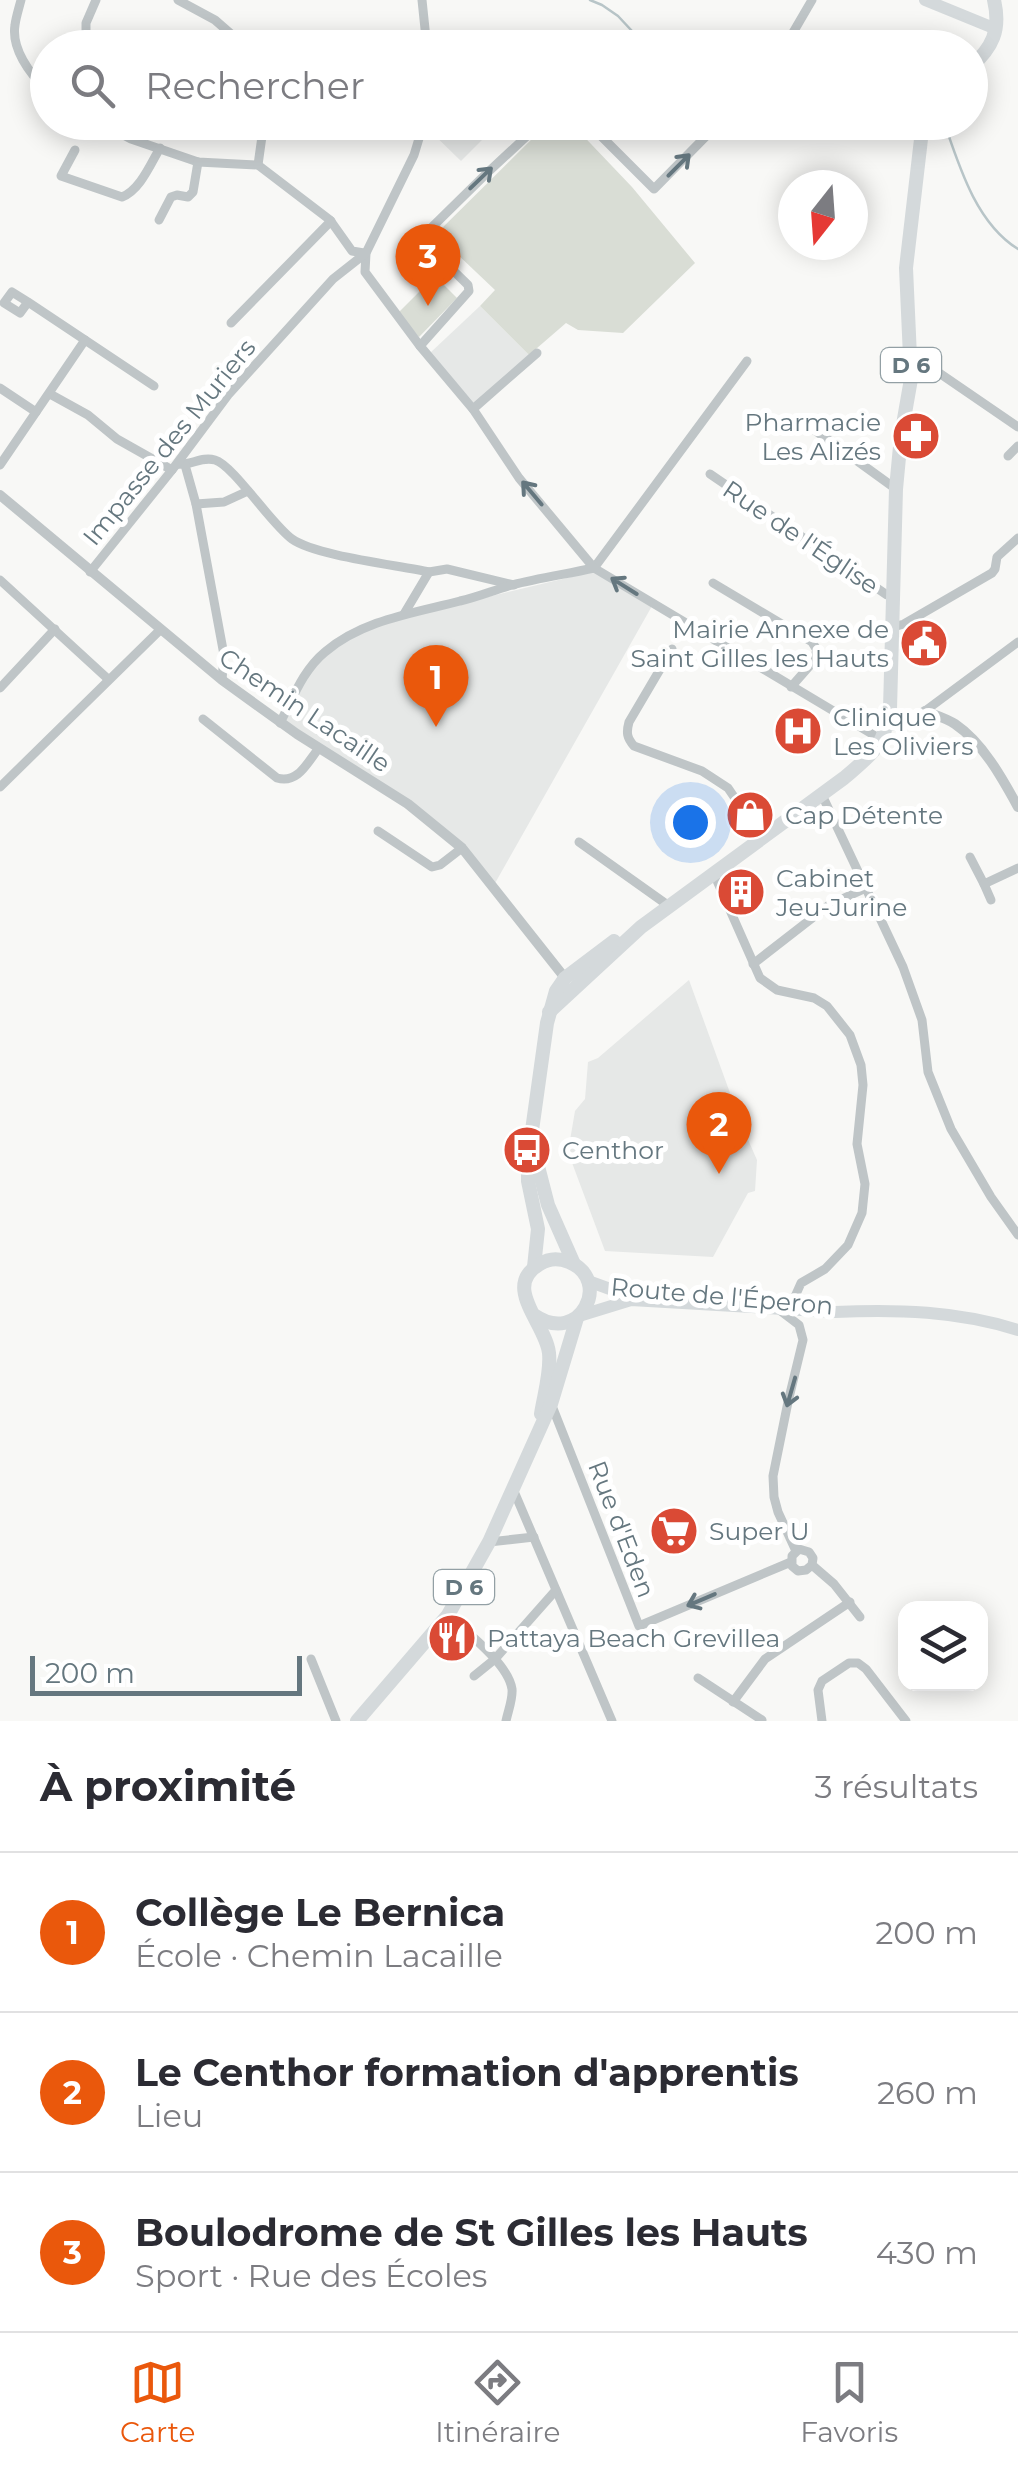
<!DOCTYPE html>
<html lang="fr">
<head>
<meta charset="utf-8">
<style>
  :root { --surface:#fff; --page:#f7f7f7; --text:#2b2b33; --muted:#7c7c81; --line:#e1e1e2; --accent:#ea580c }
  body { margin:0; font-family:Montserrat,sans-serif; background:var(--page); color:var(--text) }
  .controls { position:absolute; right:30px; bottom:30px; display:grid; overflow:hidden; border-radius:20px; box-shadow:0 5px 25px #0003 }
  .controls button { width:90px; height:90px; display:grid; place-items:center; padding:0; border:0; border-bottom:2px solid var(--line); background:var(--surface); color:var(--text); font:50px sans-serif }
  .compass { position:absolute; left:778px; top:170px; width:90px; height:90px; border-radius:50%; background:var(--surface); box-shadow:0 5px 25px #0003; rotate:197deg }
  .scale { position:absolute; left:30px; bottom:25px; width:272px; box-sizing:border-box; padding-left:10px; border:5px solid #65777f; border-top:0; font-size:28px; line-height:35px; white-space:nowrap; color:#65777f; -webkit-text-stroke:8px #fff; paint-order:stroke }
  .you { position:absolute; left:690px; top:822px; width:35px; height:35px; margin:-25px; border:8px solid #fff; border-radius:50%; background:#1a73e8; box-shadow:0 0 0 15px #1a73e833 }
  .badge { display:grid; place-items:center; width:65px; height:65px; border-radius:50%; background:var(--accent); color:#fff; font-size:32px; font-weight:700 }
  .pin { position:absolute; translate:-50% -82px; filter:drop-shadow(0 2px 5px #0008) }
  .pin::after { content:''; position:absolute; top:52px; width:35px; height:30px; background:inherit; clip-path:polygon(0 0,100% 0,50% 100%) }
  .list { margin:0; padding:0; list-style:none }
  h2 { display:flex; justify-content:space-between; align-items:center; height:130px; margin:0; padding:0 40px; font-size:42px }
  h2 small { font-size:32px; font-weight:400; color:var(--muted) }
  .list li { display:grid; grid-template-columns:65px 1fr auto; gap:30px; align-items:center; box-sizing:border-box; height:160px; padding:0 40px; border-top:2px solid var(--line) }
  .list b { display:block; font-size:38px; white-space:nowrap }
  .list p { margin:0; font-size:32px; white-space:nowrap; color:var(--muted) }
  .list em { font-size:32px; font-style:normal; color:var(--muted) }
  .icon { flex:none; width:55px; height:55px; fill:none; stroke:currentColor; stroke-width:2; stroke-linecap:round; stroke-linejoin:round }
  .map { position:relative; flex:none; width:1018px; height:1721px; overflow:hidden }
  .search { position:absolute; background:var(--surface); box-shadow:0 5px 25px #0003; left:30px; right:30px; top:30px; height:110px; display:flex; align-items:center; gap:25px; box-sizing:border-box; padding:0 35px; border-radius:55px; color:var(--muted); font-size:38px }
  .sheet { height:610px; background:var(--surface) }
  nav { display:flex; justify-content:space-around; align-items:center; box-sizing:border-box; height:140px; border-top:2px solid var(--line); background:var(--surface); font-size:28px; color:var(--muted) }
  nav a { display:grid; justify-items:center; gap:5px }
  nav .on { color:var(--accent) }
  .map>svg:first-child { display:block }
</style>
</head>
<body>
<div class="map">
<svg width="1018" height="1721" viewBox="0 0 1018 1721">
  <rect width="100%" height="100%" fill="#f8f8f6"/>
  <g fill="#e6e8e7">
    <path d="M 424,122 L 499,123 L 461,161 L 424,125 Z"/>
    <path d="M 480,306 L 529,355 L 475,404 L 430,353 Z"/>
    <path d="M 596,571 L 652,606 L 494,885 L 463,848 L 281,722 L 316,661 L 360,630 L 425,612 Z"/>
    <path d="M 689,980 L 742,1126 L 757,1160 L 755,1191 L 748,1193 L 713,1257 L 605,1251 L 568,1152 L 575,1111 L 585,1099 L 588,1062 L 598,1058 Z"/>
  </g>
  <g fill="#d9ddd5">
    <path d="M 548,123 L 571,123 L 632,187 L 695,263 L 623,333 L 578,330 L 566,323 L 529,355 L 480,306 L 495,290 L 436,234 Z"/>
    <path d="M 435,276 L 457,298 L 419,337 L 398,313 Z"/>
  </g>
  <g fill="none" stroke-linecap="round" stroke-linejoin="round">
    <g stroke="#b8c5c8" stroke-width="2.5">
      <path d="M 590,0 L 602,5 L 618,16 L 632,31 L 642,37 L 694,48"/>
      <path d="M 944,122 C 959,166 976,223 1018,249"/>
    </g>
    <g stroke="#bfc5c7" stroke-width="9">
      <path d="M 21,0 C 19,8 16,17 15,25 C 11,50 31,75 48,92"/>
      <path d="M 178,0 L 215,20 L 247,48"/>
      <path d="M 422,0 L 427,48"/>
      <path d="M 82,48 L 86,40 L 86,23 L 96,0"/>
      <path d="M 784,48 L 812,0"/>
      <path d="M 99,122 L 131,139 L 198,162 L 258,165 L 330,220 L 352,251 L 364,253"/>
      <path d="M 424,122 L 414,155 L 366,253 L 365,272 L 420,346 L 473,409 L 519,478 L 594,568 L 882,740"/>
      <path d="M 587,122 L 654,189 L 720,122"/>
      <path d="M 75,150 L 61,176 L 122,197 C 140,190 150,165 160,148"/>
      <path d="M 258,165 L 264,122"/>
      <path d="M 159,220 L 171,197 L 177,195 L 188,197 L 193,192 L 198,162"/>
      <path d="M 28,302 L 20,313 L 4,303 L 12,292 L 28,302 L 154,386"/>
      <path d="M 231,323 L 331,221"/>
      <path d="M 420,346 L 469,291 L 468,285 L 427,245 L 425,238 L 428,231 L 486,174 L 542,122"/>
      <path d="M 910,353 L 1018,427"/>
      <path d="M 0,388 L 36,412"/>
      <path d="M 50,394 L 88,415 L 117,439 L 172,470"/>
      <path d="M 473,409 L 537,353"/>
      <path d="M 809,426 L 896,489"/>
      <path d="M 1008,456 L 1018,446"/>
      <path d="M 177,464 C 191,466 201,456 215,460 C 233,465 271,524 292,539 C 316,556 397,565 429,572 L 447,569 L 514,585"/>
      <path d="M 0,465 L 85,340"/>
      <path d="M 185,465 L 196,504 L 224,655 L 222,680"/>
      <path d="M 710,474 L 887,595 L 894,597"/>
      <path d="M 196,504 L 224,502 L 248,491"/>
      <path d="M 594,568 L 747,361"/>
      <path d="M 90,572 L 172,470 L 228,395 L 333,279 L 366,253"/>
      <path d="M 0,580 L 108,679"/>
      <path d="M 713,583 L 812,642 L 817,650 L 813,662 L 791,687"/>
      <path d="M 404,614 L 429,572"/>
      <path d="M 893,627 L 904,624 L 992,573 L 995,569 L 997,557 L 1018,538"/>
      <path d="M 672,649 L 629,722 C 626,733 627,738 634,746 L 702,771 L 728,788 L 762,838"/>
      <path d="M 0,688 L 55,629"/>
      <path d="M 925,711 L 1018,642"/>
      <path d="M 203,719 L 277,778 C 298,784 307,763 319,748"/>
      <path d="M 280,723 C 293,698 303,670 325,652 C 362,620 414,613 460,601 C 478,597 494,590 512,585 C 539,578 567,574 594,568"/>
      <path d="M 0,787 L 160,630"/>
      <path d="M 822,795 L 903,967 L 922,1020 L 928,1072 L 951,1129 L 991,1197 L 1018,1235"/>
      <path d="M 378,831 L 432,867 L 440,865 L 462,848"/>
      <path d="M 579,842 L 669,906"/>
      <path d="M 970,857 L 984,884 L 1018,868"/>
      <path d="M 714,874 L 760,978 L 777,990 L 814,998 L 827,1006 L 850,1035 L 861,1065 L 863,1085 L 857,1144 L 865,1184 L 862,1213 L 848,1245 L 825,1269 L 801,1283 L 793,1301"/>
      <path d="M 984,884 L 991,900"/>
      <path d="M 753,964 L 829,905 L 866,888"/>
      <path d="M 778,1309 L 799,1325 L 803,1340 L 788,1402 L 773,1476 L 774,1497 L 778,1512 L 796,1551"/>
      <path d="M 552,1406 L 639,1626 L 791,1562"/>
      <path d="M 513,1489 L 612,1721"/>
      <path d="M 489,1542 L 534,1537"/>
      <path d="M 812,1565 L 806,1570 L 798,1571 L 792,1566 L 792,1556 L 799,1549 L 809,1552 L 813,1558 L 812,1565 L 834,1584 L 860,1617"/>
      <path d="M 448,1615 C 466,1632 508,1663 512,1689 C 513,1699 508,1711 506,1721"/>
      <path d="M 311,1659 L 336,1721"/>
      <path d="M 474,1676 L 495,1659 L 556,1590"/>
      <path d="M 698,1678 L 762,1720"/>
      <path d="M 733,1702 L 765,1659 L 850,1602"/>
      <path d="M 822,1721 L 818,1690 L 822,1681 L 849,1663 L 858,1663 L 866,1669 L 906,1721"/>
    </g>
    <g stroke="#bfc5c7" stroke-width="10">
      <path d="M 0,495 L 222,680 L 297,734 L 408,804 L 462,848 L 565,978"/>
      <path d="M 887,725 L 903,727 L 925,711 C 935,715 946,718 955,724 C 983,743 1002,778 1018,807"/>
    </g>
    <g stroke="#d4d9db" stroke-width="12">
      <path d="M 925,0 L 996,29"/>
      <path d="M 588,1281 L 610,1289 L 640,1293"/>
      <path d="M 579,1316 L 631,1300 L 835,1312 C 896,1309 959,1311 1018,1330"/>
    </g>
    <g stroke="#d4d9db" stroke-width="14">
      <path d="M 970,68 C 993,47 1001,30 994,0"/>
      <path d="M 549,1012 L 641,927 L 844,778 C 872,754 884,747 890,709 L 896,489 L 901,436 L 911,379 L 906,268 L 923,122"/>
      <path d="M 533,1147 L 548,1205 L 574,1264"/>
      <path d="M 534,1267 L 538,1229 L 528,1181 L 528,1159 L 547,1023 L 556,991 L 565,978 L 614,941"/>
      <path d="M 534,1315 C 580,1347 613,1280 569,1262 C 559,1258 549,1258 540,1264 C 501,1286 546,1324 549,1353 C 551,1372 544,1395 541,1414"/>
      <path d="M 357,1721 L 448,1615 L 489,1542 L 551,1404 L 577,1318"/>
    </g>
  </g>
  <defs><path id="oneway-shaft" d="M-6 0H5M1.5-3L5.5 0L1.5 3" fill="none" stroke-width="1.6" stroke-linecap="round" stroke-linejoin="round" transform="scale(2.5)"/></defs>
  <g stroke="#65777f">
    <use href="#oneway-shaft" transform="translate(679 165) rotate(-45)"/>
    <use href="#oneway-shaft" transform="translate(481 178) rotate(-44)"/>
    <use href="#oneway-shaft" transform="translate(532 493) rotate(-130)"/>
    <use href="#oneway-shaft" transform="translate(624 586) rotate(-148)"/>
    <use href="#oneway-shaft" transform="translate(791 1392) rotate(106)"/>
    <use href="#oneway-shaft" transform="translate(701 1600) rotate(157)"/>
  </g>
  <defs>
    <g id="pharmacy-disc" transform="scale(2.5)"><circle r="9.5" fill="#da4a35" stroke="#fff"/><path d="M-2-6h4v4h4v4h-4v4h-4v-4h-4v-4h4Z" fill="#fff"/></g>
    <g id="civic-disc" transform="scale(2.5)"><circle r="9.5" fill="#da4a35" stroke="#fff"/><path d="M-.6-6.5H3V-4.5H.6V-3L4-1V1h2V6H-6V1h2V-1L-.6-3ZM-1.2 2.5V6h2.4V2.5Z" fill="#fff"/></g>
    <g id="hospital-disc" transform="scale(2.5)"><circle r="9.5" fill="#da4a35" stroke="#fff"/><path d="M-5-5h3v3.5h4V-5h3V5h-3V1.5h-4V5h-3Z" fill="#fff"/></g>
    <g id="shop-disc" transform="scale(2.5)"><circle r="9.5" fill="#da4a35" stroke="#fff"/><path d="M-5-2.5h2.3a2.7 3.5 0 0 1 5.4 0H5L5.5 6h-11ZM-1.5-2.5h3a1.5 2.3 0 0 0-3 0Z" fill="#fff"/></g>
    <g id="building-disc" transform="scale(2.5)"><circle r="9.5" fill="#da4a35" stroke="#fff"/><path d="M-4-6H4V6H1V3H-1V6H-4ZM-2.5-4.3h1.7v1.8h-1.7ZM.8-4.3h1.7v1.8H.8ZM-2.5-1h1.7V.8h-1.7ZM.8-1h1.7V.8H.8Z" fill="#fff"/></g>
    <g id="bus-disc" transform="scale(2.5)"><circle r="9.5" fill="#da4a35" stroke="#fff"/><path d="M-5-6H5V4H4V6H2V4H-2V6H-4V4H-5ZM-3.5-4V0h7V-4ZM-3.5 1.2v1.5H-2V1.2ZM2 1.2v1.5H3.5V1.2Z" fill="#fff"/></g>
    <g id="supermarket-disc" transform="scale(2.5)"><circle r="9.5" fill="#da4a35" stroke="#fff"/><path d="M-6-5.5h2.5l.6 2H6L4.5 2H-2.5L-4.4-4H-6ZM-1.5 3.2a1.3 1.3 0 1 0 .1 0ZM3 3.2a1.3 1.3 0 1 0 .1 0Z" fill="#fff"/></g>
    <g id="restaurant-disc" transform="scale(2.5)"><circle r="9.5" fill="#da4a35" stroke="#fff"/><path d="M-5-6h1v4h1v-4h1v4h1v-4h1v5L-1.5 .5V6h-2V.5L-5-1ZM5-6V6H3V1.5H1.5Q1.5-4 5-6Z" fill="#fff"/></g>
  </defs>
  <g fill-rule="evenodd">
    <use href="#pharmacy-disc" x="916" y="436"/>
    <use href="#civic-disc" x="924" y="643"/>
    <use href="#hospital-disc" x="798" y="731"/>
    <use href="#shop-disc" x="750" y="815"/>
    <use href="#building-disc" x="741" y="892"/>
    <use href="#bus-disc" x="527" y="1150"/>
    <use href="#supermarket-disc" x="674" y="1531"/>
    <use href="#restaurant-disc" x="452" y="1638"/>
  </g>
  <g text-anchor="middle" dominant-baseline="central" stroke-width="10" stroke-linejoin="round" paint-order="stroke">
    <g fill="#fff" stroke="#93a0a5" stroke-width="2.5">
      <rect x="881" y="348" width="60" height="34" rx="8"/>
      <rect x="434" y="1570" width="60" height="34" rx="8"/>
    </g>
    <g font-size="22" font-weight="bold" fill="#65777f">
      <text x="911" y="365">D 6</text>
      <text x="464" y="1587">D 6</text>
    </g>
    <g font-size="25" fill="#65777f" stroke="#fff" text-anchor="start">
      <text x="881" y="422" text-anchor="end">Pharmacie<tspan x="881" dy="29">Les Alizés</tspan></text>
      <text x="889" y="629" text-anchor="end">Mairie Annexe de<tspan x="889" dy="29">Saint Gilles les Hauts</tspan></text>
      <text x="833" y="717">Clinique<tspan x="833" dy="29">Les Oliviers</tspan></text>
      <text x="785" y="815">Cap Détente</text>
      <text x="776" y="878">Cabinet<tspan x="776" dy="29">Jeu-Jurine</tspan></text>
      <text x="562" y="1150">Centhor</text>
      <text x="709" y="1531">Super U</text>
      <text x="487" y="1638">Pattaya Beach Grevillea</text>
    </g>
    <g font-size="25" fill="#65777f" stroke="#fff">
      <text transform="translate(169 442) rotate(-51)">Impasse des Muriers</text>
      <text transform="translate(801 537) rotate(34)">Rue de l'Église</text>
      <text transform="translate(305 710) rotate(34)">Chemin Lacaille</text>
      <text transform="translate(722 1296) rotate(5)">Route de l'Éperon</text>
      <text transform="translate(622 1529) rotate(69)">Rue d'Eden</text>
    </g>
  </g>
</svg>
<div class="controls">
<button><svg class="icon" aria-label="layers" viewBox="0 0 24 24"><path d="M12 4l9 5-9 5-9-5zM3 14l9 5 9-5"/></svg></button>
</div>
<svg class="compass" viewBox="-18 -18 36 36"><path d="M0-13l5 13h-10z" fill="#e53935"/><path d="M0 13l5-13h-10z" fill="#7c7c81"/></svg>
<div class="scale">200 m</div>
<div class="you"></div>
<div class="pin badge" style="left:436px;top:727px">1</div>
<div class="pin badge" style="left:719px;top:1174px">2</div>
<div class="pin badge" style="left:428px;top:306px">3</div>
<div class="search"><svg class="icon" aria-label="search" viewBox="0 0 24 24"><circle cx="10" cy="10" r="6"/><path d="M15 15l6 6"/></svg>Rechercher</div>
</div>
<section class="sheet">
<h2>À proximité<small>3 résultats</small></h2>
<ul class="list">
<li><span class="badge">1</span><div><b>Collège Le Bernica</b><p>École · Chemin Lacaille</p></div><em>200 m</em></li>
<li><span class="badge">2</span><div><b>Le Centhor formation d'apprentis</b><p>Lieu</p></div><em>260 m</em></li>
<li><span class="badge">3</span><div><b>Boulodrome de St Gilles les Hauts</b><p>Sport · Rue des Écoles</p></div><em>430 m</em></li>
</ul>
</section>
<nav>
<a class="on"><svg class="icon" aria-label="map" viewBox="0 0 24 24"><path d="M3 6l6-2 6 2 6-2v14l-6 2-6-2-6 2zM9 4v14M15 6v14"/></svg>Carte</a>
<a><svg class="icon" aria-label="directions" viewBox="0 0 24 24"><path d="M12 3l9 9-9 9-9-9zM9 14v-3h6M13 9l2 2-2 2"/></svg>Itinéraire</a>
<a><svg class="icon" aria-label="saved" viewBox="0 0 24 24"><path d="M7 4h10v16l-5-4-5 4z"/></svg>Favoris</a>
</nav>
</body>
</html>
